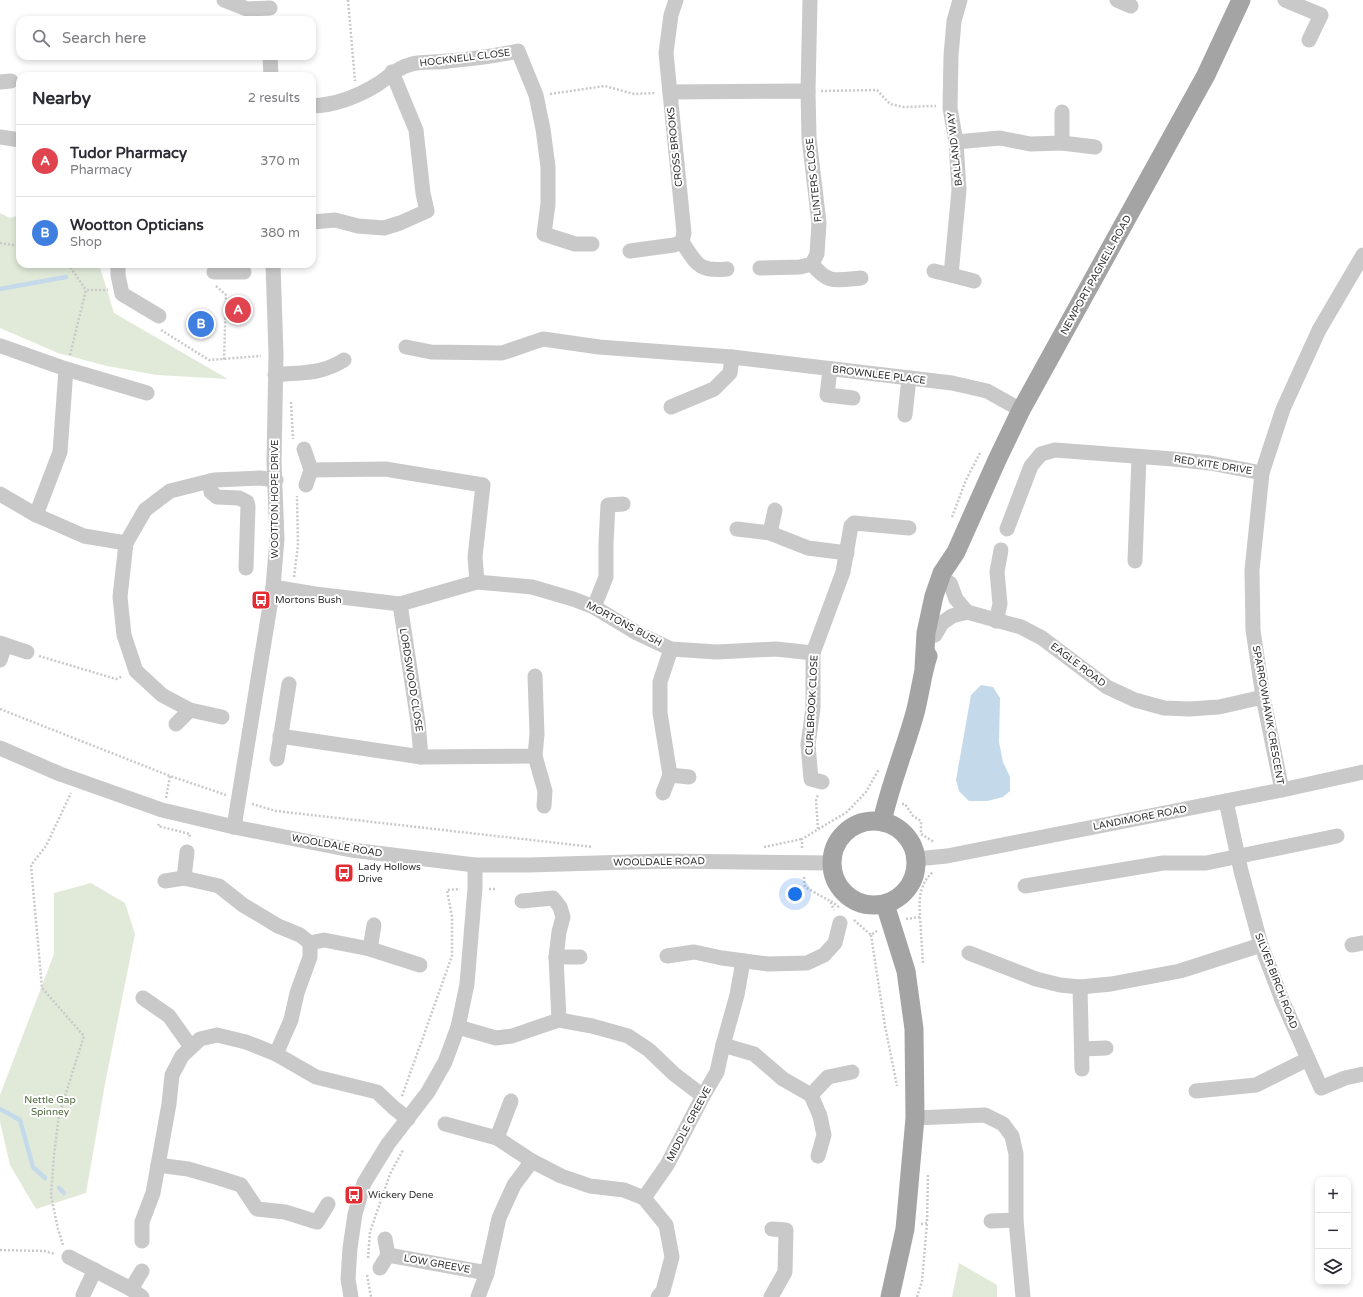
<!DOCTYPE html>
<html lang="en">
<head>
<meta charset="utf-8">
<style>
  :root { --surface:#fff; --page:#f2f2f3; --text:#2b2b33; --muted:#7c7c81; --line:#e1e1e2; --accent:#0b8043 }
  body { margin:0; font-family:"Varela Round",sans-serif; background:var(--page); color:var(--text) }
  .controls { position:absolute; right:12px; bottom:12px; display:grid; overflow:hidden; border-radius:8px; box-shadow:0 2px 6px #0003 }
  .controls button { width:36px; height:36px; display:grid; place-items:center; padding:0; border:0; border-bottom:1px solid var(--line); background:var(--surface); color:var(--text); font:20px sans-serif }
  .you { position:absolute; left:795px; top:894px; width:14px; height:14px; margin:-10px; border:3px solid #fff; border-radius:50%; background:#1a73e8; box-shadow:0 0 0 6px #1a73e833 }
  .badge { display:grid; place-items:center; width:26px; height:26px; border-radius:50%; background:var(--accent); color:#fff; font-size:13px; font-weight:700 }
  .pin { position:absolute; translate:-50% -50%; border:2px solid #fff; box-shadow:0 1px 4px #0006 }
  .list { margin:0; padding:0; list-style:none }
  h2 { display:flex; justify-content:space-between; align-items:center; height:52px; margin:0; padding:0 16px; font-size:17px }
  h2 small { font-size:13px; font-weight:400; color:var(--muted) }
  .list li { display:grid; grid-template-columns:26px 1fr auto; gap:12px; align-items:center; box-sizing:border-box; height:72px; padding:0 16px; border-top:1px solid var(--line) }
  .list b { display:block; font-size:15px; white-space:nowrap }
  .list p { margin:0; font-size:13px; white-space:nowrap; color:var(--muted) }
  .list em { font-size:13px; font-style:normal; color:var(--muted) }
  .icon { flex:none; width:22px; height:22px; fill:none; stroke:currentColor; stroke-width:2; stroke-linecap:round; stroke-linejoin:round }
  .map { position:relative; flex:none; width:1363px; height:1297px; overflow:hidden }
  .search { position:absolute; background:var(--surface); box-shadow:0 2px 6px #0003; left:16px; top:16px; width:300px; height:44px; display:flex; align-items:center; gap:10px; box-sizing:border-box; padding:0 14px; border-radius:12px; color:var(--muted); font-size:15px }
  .panel { position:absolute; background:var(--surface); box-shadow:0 2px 6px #0003; left:16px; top:72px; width:300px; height:196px; border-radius:12px }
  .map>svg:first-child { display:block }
</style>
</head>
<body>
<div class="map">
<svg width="1363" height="1297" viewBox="0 0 1363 1297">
  <rect width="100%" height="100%" fill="#fff"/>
  <g fill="#e1ead9">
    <path d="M 0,213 L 10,218 L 20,215 L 20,264 L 99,264 L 114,313 L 228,379 L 157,375 L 107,366 L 58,353 L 0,328 Z"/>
    <path d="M 91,883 L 125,903 L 135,934 L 105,1084 L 86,1193 L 36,1209 L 10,1165 L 0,1122 L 0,1095 L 54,954 L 54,893 Z"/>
    <path d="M 959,1263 L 997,1285 L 997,1297 L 952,1297 Z"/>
  </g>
  <path fill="#c4daea" d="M 981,685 L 993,687 L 1000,698 L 999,742 L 1003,762 L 1010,777 L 1010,791 L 1003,797 L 987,801 L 969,801 L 959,791 L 956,780 L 971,695 Z"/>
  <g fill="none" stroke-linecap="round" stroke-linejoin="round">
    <g stroke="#c4daea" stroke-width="4.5">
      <path d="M 0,289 L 66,277"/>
      <path d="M 0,1109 L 20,1120 L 33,1167 L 45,1178"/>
      <path d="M 59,1188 L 64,1193"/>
    </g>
    <g stroke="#c9c9c9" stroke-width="2.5" stroke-dasharray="2 2" stroke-linecap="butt">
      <path d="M 348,0 L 355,81"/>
      <path d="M 821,91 L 877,90 L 890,104 L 904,107 L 936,106"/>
      <path d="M 550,94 L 605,86 L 634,94 L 655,93"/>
      <path d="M 0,243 L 20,246"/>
      <path d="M 68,264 L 86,290"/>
      <path d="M 216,286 L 226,295 L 224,360"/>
      <path d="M 161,330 L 209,360 L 261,356"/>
      <path d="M 70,355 L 86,290 L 108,290"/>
      <path d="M 291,402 L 293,439"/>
      <path d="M 952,517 L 966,480 L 981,451"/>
      <path d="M 294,577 L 298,545 L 297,496"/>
      <path d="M 39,656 L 116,679 L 123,676"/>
      <path d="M 0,709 L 170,776 L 226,795"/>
      <path d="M 166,798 L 170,776"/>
      <path d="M 252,804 L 276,811 L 593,847"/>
      <path d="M 902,804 L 905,804 L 913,816 L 921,821 L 921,834 L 934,842 L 934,843"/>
      <path d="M 159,824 L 158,826 L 190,834 L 189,839"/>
      <path d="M 818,829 L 816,801 L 818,794"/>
      <path d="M 764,847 L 802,839"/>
      <path d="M 802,848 L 802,839 L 847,812 L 866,792 L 879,769"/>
      <path d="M 804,877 L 805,887 L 830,901 L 834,910"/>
      <path d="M 489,889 L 497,889"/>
      <path d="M 831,901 L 840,908"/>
      <path d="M 920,917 L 923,964"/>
      <path d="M 906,919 L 920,917 C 919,900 919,884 933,872"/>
      <path d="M 854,920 L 871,935 L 877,931"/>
      <path d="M 871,935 L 885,1026 L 897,1086"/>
      <path d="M 402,1096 L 452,956 L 452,917 L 447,890 L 460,889"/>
      <path d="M 921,1224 L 927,1223 L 928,1173"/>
      <path d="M 63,1245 L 58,1229 L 51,1196 L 54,1155 L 59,1115 L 84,1036 L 42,988 L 31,865 L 46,846 L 71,793"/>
      <path d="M 0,1250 L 44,1251 L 55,1254"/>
      <path d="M 368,1258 L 370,1232 L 390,1174 L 403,1150"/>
      <path d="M 367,1275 L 371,1297"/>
      <path d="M 917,1297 L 922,1281 L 927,1223"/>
    </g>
    <g stroke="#c9c9c9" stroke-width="15">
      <path d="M 224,0 L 247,9 L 270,8"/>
      <path d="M 960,0 L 954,21 L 951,56 L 950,108 L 956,142 L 959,190 L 951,275 L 974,281"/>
      <path d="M 1117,0 L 1131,6"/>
      <path d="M 1285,0 L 1321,15 L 1309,40"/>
      <path d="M 270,56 L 271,76"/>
      <path d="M 0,82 L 11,81"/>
      <path d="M 808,91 L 810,0"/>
      <path d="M 670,92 L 808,91 L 809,138 L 819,223 L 817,254 L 812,264 L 800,267 L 760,268"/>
      <path d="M 312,106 C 336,105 357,97 378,84 C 388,78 396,68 409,65 C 420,61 436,63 448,61 C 472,59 495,56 518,51 L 536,95 L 543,129 L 548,167 L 548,204 L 544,234 L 575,244 L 592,244"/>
      <path d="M 0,137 L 20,140"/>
      <path d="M 956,142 L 1000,138 L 1030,144 L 1062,143 L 1062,112"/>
      <path d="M 1062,143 L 1095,147"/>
      <path d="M 312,222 L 335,220 L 358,226 L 384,228 L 400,223 L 427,211 L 423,193 L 416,130 L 392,72"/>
      <path d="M 682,242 C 697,264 698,272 727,269"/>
      <path d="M 630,251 L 674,245 L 682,242 L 684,233 L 666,53 L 671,15 L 676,0"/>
      <path d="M 118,264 L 118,275 L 122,294 L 159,316"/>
      <path d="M 812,264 C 829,285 836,280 861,278"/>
      <path d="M 934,271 L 951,275"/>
      <path d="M 214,272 L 244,272"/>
      <path d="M 1,346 L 66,369 L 147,393"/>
      <path d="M 406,347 L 431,352 L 502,353 L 543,339 L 599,347 L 732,357 L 952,383 L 987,391 L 1021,410"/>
      <path d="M 830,369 L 827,395 L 853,398"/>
      <path d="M 275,375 C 302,372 320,375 344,360"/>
      <path d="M 671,407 L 714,389 L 730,373 L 732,357"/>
      <path d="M 905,415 L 909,378"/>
      <path d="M 304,449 L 311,470"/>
      <path d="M 210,481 L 211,492 L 217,497 L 239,498 L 247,502 L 248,506 L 246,568"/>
      <path d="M 306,485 L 311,470 L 385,469 L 483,485 L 475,557 L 477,582"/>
      <path d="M 0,494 L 36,515 L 84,536 L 126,543"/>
      <path d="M 36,515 L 60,452 L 66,369"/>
      <path d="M 737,529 L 770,533 L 808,548 L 847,553"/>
      <path d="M 1007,529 L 1031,466 L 1041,454 L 1055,450 L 1173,459 L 1210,463 L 1262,473"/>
      <path d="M 770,533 L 775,510"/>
      <path d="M 1135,561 L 1139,457"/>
      <path d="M 950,583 L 956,599 L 967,612"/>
      <path d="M 273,587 L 315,594 L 400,604 L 477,582 L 532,587 L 573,599 L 594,607 L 637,633 L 671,649 L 717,652 L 776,649 L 813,653"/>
      <path d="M 400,604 L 418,722 L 421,757"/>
      <path d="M 594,607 L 606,577 L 606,543 L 608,505 L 623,504"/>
      <path d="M 996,621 L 1000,604 L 997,572 L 1001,550"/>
      <path d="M 935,635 L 942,623 L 952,616 L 967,612 L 1021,627 L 1042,638 L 1107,687 L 1135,700 L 1164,708 L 1189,709 L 1219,707 L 1263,697"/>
      <path d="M 0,643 L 27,652"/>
      <path d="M 671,649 L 660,682 L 660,713 L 670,775 L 689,777"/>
      <path d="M 0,660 L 5,645"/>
      <path d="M 190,710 L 162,695 L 136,671 L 124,635 L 120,597 L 126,543 L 145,510 L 170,491 L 214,480 L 260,478 L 276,480"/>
      <path d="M 176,724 L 190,710 L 222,717"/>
      <path d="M 280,736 L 421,757 L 535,756 L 537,734 L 535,676"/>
      <path d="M 0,748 L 60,774 L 162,810 L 234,827 L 351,850 L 475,865 L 529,865 L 664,861 L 831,863"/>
      <path d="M 535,756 L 545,791 L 544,806"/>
      <path d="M 277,759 L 289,684"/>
      <path d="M 822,782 L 811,779 L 808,745 L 813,708 L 813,653 L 843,572 L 851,526 L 854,523 L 909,528"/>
      <path d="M 1282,790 L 1263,697 L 1253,630 L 1252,570 L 1262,473 L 1283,409 L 1319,330 L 1363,255"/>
      <path d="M 663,793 L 670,775"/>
      <path d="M 1226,801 L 1241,871 L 1261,945 L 1282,1000 L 1321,1088 L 1345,1078 L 1363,1074"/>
      <path d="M 234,827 L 273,587 L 277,539 L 274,462 L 276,354 L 273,264"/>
      <path d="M 916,859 L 947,856 L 1282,790 L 1363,772"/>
      <path d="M 184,878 L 187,852"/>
      <path d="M 165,881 L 184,878 L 219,886 L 243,905 L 278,926 L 300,935 L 310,943 L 310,957 L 297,993 L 291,1020 L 276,1054"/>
      <path d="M 1025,886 L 1163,863 L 1206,863 L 1337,836"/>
      <path d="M 522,901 L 553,898 L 560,907 L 563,917 L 559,932 L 556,957 L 559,1020"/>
      <path d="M 310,943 L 324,940 L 370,949 L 420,965"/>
      <path d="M 1352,945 L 1363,943"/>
      <path d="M 370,949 L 374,925"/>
      <path d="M 969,953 L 1036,979 L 1060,985 L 1080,987 L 1111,984 L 1180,971 L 1261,945"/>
      <path d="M 667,956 L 694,952 L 722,958 L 768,964 L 807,963 L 824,955 L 835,943 L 840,923"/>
      <path d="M 556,957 L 580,957"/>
      <path d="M 1080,987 L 1082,1069"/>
      <path d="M 143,998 L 169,1016 L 191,1047"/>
      <path d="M 458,1027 L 496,1038 L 512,1036 L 559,1020 L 592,1026 L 628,1036 L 649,1050 L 674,1074 L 703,1096"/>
      <path d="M 723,1045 L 754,1054 L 783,1079 L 811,1095"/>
      <path d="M 1082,1049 L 1106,1048"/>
      <path d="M 1196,1091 L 1256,1085 L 1308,1059"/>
      <path d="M 915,1118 L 985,1115 L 1003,1124 L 1012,1136 L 1016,1154 L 1016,1220 L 1023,1297"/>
      <path d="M 445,1124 L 497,1138 L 532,1161 L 561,1176 L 590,1186 L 624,1190 L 644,1198"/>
      <path d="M 497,1138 L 511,1101"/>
      <path d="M 818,1156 L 824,1135 L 820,1116 L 811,1095 L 828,1077 L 852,1072"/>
      <path d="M 158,1165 L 188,1169 L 216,1177 L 241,1185 L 257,1209 L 285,1212 L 317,1222 L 328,1204"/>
      <path d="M 991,1221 L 1016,1220"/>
      <path d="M 142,1241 L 142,1222 L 153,1193 L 169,1104 L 172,1075 L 182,1056 L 200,1039 L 217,1035 L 246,1042 L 276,1054 L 316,1077 L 377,1092 L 394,1108 L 408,1119"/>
      <path d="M 388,1255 L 487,1273"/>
      <path d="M 69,1257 L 131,1289 L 142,1297"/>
      <path d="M 380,1268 L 388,1255 L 385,1239"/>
      <path d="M 131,1289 L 142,1271"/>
      <path d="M 83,1295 L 95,1270"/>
      <path d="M 351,1297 L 348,1279 L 350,1248 L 355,1214 L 364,1183 L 388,1144 L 428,1092 L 445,1062 L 458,1027 L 467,984 L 475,888 L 475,865"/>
      <path d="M 478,1297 L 487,1273 L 499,1218 L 514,1185 L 532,1161"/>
      <path d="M 658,1297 L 663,1291 L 672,1257 L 666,1225 L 644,1198 L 667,1165 L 703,1096 L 717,1072 L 723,1045 L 737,995 L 743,961"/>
      <path d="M 771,1297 L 785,1272 L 786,1230 L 772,1229"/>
    </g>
    <g stroke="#a4a4a4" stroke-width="19">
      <path d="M 924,668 L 926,633 L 934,596 L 942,573 L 956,552 L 997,460 L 1021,410 L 1206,75 L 1241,0"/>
      <circle cx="874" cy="863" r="42"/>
      <path d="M 882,822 C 890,785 905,749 915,713 C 920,694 922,674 928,656"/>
      <path d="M 885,904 L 906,971 L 914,1029 L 915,1118 L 905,1229 L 890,1297"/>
    </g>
  </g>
  <defs>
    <g id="bus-square" transform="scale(1)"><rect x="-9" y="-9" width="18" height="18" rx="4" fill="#e32d34" stroke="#fff"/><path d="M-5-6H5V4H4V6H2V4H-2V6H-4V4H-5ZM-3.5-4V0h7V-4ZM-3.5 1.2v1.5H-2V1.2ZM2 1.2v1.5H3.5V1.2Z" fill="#fff"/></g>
  </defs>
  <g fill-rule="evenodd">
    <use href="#bus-square" x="261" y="600"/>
    <use href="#bus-square" x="344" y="873"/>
    <use href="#bus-square" x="354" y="1195"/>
  </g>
  <g text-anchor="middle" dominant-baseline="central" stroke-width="4" stroke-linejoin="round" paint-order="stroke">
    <g font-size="10" fill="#2c2c2c" stroke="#fff">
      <text transform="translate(465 58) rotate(-7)">HOCKNELL CLOSE</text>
      <text transform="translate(675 147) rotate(-96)">CROSS BROOKS</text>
      <text transform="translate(955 149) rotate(-96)">BALLAND WAY</text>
      <text transform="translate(814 180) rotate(-96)">FLINTERS CLOSE</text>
      <text transform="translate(1096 275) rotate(-61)">NEWPORT PAGNELL ROAD</text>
      <text transform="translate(879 375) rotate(7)">BROWNLEE PLACE</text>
      <text transform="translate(1213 465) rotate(9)">RED KITE DRIVE</text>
      <text transform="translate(275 499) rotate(-90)">WOOTTON HOPE DRIVE</text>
      <text transform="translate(624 624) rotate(28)">MORTONS BUSH</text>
      <text transform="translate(1078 665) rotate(37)">EAGLE ROAD</text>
      <text transform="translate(411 680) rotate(81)">LORDSWOOD CLOSE</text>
      <text transform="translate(812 705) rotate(-87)">CURLBROOK CLOSE</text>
      <text transform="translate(1268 715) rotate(80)">SPARROWHAWK CRESCENT</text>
      <text transform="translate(1140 818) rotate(-11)">LANDIMORE ROAD</text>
      <text transform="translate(337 846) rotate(10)">WOOLDALE ROAD</text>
      <text transform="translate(659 862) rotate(-1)">WOOLDALE ROAD</text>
      <text transform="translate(1276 981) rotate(69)">SILVER BIRCH ROAD</text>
      <text transform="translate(689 1124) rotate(-62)">MIDDLE GREEVE</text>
      <text transform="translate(437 1264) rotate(10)">LOW GREEVE</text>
    </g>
    <g font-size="10" fill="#2c2c2c" stroke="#fff" text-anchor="start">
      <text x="275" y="600">Mortons Bush</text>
      <text x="358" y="867">Lady Hollows<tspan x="358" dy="12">Drive</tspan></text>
      <text x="368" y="1195">Wickery Dene</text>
    </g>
    <g font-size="10" fill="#4d663a" stroke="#fff">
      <text x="50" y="1100">Nettle Gap<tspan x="50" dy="12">Spinney</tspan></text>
    </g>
  </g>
</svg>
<div class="controls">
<button>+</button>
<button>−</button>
<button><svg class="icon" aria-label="layers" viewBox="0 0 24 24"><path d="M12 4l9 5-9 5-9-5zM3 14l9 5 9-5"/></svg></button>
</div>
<div class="you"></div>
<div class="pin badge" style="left:238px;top:310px;background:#e0444e">A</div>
<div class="pin badge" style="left:201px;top:324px;background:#3f7fe0">B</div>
<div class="search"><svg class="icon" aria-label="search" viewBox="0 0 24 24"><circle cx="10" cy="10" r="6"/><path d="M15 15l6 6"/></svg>Search here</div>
<section class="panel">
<h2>Nearby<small>2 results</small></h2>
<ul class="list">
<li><span class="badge" style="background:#e0444e">A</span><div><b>Tudor Pharmacy</b><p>Pharmacy</p></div><em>370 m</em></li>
<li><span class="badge" style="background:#3f7fe0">B</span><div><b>Wootton Opticians</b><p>Shop</p></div><em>380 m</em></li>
</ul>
</section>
</div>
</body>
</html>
